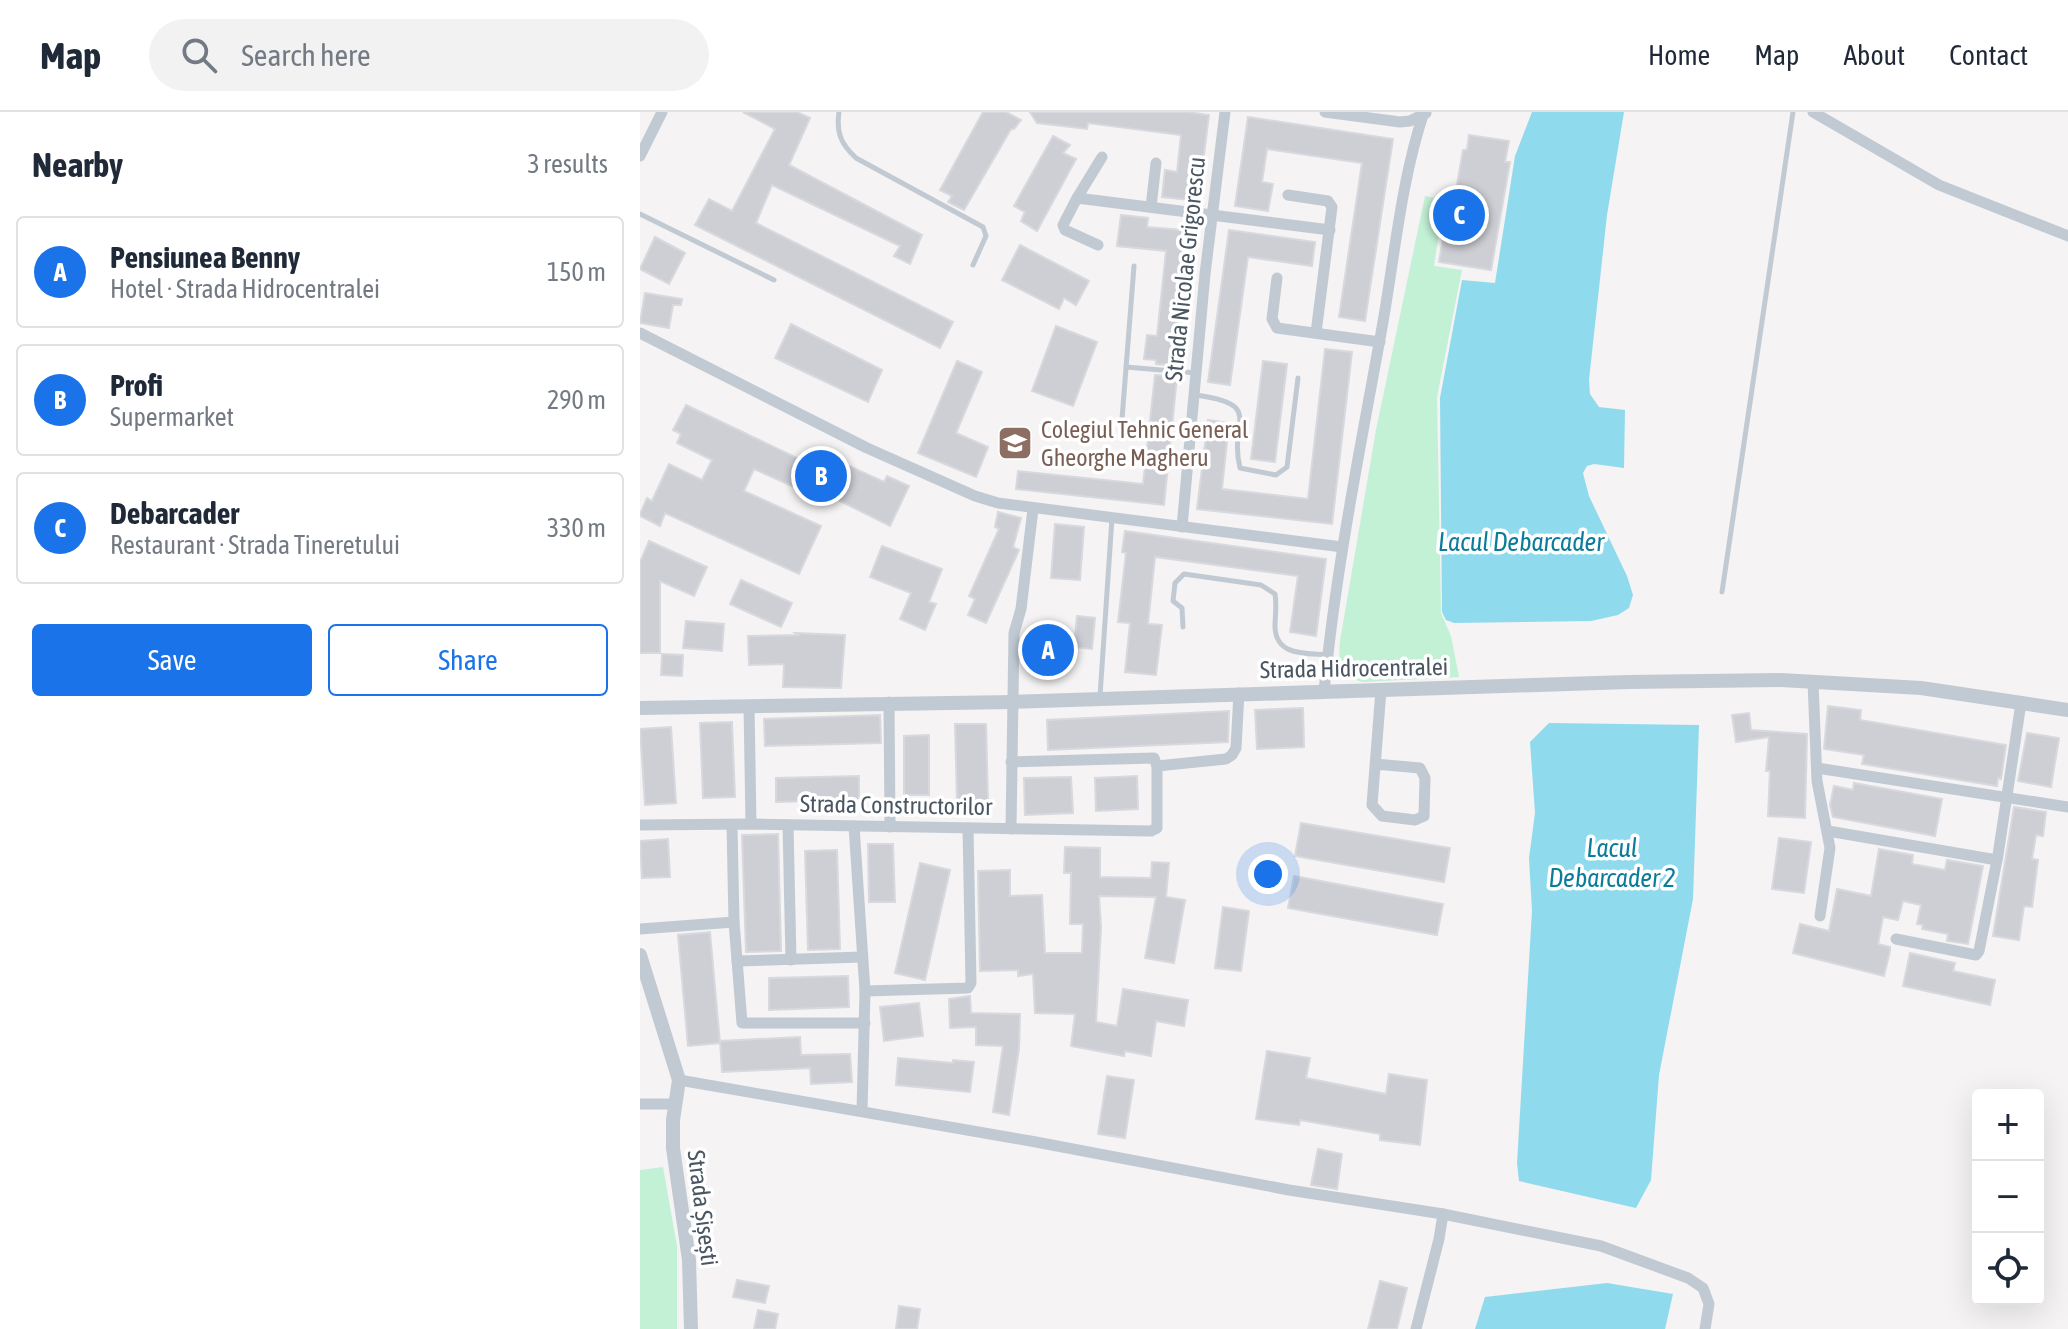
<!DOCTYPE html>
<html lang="en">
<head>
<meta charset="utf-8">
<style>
  :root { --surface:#fff; --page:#f2f2f3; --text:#1f2937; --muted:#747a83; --line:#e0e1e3; --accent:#1a73e8 }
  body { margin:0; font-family:"Asap Condensed",sans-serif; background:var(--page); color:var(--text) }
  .controls { position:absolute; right:24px; bottom:24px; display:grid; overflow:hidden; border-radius:8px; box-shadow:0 8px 32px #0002 }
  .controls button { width:72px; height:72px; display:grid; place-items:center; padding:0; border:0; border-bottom:2px solid var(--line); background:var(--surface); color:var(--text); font:40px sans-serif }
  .you { position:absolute; left:628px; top:762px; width:28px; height:28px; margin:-20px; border:6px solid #fff; border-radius:50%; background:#1a73e8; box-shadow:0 0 0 12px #1a73e833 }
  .badge { display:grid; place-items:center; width:52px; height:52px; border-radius:50%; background:var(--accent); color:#fff; font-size:26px; font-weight:700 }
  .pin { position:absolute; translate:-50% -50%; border:4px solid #fff; box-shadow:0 2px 8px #0006 }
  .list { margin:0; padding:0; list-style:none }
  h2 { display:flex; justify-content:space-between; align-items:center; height:104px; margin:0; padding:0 32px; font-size:34px }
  h2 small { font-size:26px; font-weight:400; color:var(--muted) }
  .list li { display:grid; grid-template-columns:52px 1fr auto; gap:24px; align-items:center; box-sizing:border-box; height:112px; margin:0 16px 16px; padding:0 16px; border:2px solid var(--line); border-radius:8px }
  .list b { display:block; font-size:30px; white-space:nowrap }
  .list p { margin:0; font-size:26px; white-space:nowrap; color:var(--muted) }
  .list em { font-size:26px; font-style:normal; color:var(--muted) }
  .actions { display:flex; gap:16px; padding:24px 32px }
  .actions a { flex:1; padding:18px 0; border:2px solid var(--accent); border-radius:8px; text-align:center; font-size:28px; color:var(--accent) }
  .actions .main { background:var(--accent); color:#fff }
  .icon { flex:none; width:44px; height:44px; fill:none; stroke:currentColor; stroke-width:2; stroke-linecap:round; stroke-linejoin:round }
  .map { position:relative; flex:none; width:1428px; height:1217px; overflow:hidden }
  header { display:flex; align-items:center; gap:48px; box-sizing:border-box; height:112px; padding:0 40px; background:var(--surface); border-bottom:2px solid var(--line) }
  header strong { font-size:38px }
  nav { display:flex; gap:44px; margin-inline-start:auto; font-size:28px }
  .search { width:560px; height:72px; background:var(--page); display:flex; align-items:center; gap:20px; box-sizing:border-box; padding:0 28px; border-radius:44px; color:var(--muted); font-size:30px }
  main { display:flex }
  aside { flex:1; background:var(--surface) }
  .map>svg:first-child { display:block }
</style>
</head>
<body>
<header>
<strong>Map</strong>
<div class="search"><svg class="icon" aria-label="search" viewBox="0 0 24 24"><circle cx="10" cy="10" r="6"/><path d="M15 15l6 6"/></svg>Search here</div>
<nav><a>Home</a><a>Map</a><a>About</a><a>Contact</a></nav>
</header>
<main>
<aside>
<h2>Nearby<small>3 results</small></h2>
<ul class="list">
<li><span class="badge">A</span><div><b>Pensiunea Benny</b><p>Hotel · Strada Hidrocentralei</p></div><em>150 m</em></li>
<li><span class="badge">B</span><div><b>Profi</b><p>Supermarket</p></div><em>290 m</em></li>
<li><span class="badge">C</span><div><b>Debarcader</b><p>Restaurant · Strada Tineretului</p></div><em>330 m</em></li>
</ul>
<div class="actions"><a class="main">Save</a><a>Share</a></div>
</aside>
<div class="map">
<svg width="1428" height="1217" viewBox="0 0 1428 1217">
  <rect width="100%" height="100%" fill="#f5f3f3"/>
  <g fill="#c3f1d5">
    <path d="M 785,84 L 804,88 L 794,154 L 822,158 L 797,285 L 801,501 L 811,524 L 819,565 L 723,570 C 700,565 698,550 700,529 L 736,318 Z"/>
    <path d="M 23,1055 L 37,1134 L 37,1217 L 0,1217 L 0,1058 Z"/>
  </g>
  <g fill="#90daee">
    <path d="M 892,0 L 984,0 L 967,103 L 949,268 L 950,282 L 959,295 L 985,298 L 984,356 L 954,352 L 947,354 L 943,361 L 949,384 L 987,464 L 993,483 L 989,496 L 978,503 L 951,509 L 814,511 L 806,508 L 802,500 L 800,286 L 822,168 L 855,171 L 875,44 Z"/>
    <path d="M 909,611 L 1059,613 L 1053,787 L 1019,963 L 1011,1068 L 996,1096 L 879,1069 L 877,1051 L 892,799 L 889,746 L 895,701 L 890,630 Z"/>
    <path d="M 967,1171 L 1033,1182 L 1025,1217 L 835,1217 L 845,1185 Z"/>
  </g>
  <g fill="#cdcfd5" stroke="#d7d9de" stroke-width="2">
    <path d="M 103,0 L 157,0 L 170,6 L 149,53 L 282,123 L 270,152 L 254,144 L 260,134 L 132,73 L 116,111 L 313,210 L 300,236 L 55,113 L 69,87 L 92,99 L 135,17 Z"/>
    <path d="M 343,0 L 366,0 L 381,8 L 374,17 L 371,17 L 324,98 L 308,90 L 312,84 L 300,78 Z"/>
    <path d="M 390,0 L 547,0 L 569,3 L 558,89 L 522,85 L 525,58 L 537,60 L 541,23 L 448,11 L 447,17 L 397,11 Z"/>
    <path d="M 608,5 L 753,27 L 725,209 L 699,205 L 722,51 L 627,37 L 622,70 L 633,72 L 628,99 L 595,94 Z"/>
    <path d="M 829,23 L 869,29 L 865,50 L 870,50 L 851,158 L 799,150 L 809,89 L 814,90 L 823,38 L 827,38 Z"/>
    <path d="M 413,24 L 430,33 L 423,41 L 436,47 L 397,119 L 381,109 L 385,100 L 374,94 Z"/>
    <path d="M 481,103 L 508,106 L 507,115 L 553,119 L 539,254 L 516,252 L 516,248 L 504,247 L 507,223 L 517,224 L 526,139 L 477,134 Z"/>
    <path d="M 589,118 L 675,130 L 672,154 L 608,145 L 590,273 L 568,270 Z"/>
    <path d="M 15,125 L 45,141 L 29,172 L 0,157 Z"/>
    <path d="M 380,133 L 449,169 L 436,193 L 424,186 L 419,197 L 362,168 Z"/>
    <path d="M 5,181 L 42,187 L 41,193 L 33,193 L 29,216 L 0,211 Z"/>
    <path d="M 151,212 L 242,258 L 228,290 L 135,246 Z"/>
    <path d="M 416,214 L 457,230 L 433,294 L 392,279 Z"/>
    <path d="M 685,237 L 712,240 L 692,412 L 557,397 L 568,308 L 589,311 L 582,377 L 668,387 Z"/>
    <path d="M 317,249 L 342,260 L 316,321 L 348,335 L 336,365 L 278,341 Z"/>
    <path d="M 623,249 L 647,252 L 635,350 L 611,347 Z"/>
    <path d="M 515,263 L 537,265 L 524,393 L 376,377 L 378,359 L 503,372 Z"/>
    <path d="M 46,293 L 199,366 L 205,352 L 244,370 L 247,364 L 269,374 L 250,414 L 184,381 L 181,387 L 114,357 L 104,379 L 181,414 L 159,462 L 25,401 L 20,414 L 0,404 L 0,402 L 7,386 L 12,389 L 29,352 L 62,368 L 72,348 L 37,331 L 41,322 L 33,318 Z"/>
    <path d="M 358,400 L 381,406 L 373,435 L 379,438 L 346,511 L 328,503 L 335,487 L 329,484 L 359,417 L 355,415 Z"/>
    <path d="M 415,412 L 444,415 L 440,468 L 411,466 Z"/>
    <path d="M 485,419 L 686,447 L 676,524 L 650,520 L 658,464 L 515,445 L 508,512 L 522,513 L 516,563 L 485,560 L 490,511 L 478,510 L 486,441 L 482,440 Z"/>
    <path d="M 9,429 L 67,455 L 54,484 L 20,469 L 20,541 L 0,541 L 0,450 Z"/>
    <path d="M 242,434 L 302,457 L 289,490 L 296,492 L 285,518 L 260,507 L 271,481 L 230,465 Z"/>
    <path d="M 101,468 L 152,491 L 141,515 L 90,492 Z"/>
    <path d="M 437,504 L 455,506 L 452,537 L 434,535 Z"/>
    <path d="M 46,509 L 84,512 L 82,539 L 43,536 Z"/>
    <path d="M 155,521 L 205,523 L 201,576 L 143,575 L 144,552 L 109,553 L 108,524 L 158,523 Z"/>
    <path d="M 22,542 L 43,543 L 42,564 L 21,563 Z"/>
    <path d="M 1188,594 L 1221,598 L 1220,608 L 1366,633 L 1361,667 L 1358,666 L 1357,674 L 1222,652 L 1224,643 L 1184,637 Z"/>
    <path d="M 663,596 L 664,635 L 617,637 L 615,598 Z"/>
    <path d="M 589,599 L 588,630 L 408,638 L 407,608 Z"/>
    <path d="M 1109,601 L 1111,618 L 1167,622 L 1165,706 L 1128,704 L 1130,659 L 1126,659 L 1129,625 L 1096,630 L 1092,603 Z"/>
    <path d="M 240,603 L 241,631 L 125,634 L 124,607 Z"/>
    <path d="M 92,610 L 95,685 L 63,686 L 60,611 Z"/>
    <path d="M 315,612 L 346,612 L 348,689 L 317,690 Z"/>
    <path d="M 31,615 L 36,691 L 5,693 L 0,617 Z"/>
    <path d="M 1387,621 L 1419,626 L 1411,675 L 1378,669 Z"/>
    <path d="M 289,623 L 289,683 L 264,683 L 264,624 Z"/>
    <path d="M 219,664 L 219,688 L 136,690 L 136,666 Z"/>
    <path d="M 497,664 L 498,697 L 456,699 L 455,666 Z"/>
    <path d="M 431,665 L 433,701 L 385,703 L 384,666 Z"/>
    <path d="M 1214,671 L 1302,687 L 1295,724 L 1193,705 L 1190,693 L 1194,674 L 1213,678 Z"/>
    <path d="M 1374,695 L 1406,700 L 1403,724 L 1396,723 L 1392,747 L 1398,748 L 1392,795 L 1384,794 L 1379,828 L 1353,824 Z"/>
    <path d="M 661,711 L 810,736 L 804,770 L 655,744 Z"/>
    <path d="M 138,722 L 141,839 L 106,840 L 102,723 Z"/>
    <path d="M 1139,726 L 1171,730 L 1164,781 L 1132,777 Z"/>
    <path d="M 28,727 L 30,765 L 2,766 L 0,729 Z"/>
    <path d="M 228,732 L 253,732 L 255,790 L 229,790 Z"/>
    <path d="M 425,735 L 460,736 L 460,765 L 511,766 L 512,750 L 529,751 L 526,785 L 545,788 L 534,851 L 505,846 L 516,785 L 459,784 L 461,815 L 456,910 L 477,914 L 483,877 L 548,888 L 544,914 L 516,909 L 511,944 L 485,939 L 484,944 L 431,934 L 435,902 L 395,901 L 393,862 L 378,864 L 378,858 L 340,859 L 338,759 L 370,758 L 370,784 L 402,783 L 405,841 L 442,841 L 443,812 L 430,812 L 431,761 L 424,761 Z"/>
    <path d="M 1239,737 L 1273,743 L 1272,752 L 1305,758 L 1307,748 L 1343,754 L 1328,832 L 1307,829 L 1308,822 L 1282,817 L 1283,813 L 1277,812 L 1281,793 L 1263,789 L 1258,808 L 1243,805 L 1238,832 L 1250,835 L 1250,839 L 1244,864 L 1153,841 L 1160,812 L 1189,819 L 1197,777 L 1231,784 Z"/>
    <path d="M 197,738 L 200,837 L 168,838 L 165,739 Z"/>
    <path d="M 280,751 L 310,758 L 285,868 L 255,861 Z"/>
    <path d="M 654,764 L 803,792 L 797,823 L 648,796 Z"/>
    <path d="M 583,795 L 609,799 L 601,859 L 575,856 Z"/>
    <path d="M 70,820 L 80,931 L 48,934 L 38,823 Z"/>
    <path d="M 1270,841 L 1315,851 L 1313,859 L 1355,868 L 1350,893 L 1263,874 Z"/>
    <path d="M 208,864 L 209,895 L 129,898 L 129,866 Z"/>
    <path d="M 330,884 L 331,901 L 380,902 L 379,937 L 369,1003 L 353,1000 L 363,934 L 336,933 L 336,915 L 310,916 L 309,887 Z"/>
    <path d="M 279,891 L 283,924 L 244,929 L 240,895 Z"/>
    <path d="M 160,925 L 161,943 L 210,942 L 212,970 L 171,972 L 170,956 L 82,960 L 80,929 Z"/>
    <path d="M 627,939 L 670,946 L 666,966 L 746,982 L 749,962 L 787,968 L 780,1033 L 740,1028 L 740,1022 L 660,1008 L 659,1013 L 616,1007 Z"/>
    <path d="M 258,946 L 313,951 L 313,948 L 334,950 L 330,980 L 256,973 Z"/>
    <path d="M 467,964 L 494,968 L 485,1026 L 458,1022 Z"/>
    <path d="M 678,1037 L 702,1042 L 697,1077 L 671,1073 Z"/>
    <path d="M 97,1168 L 129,1174 L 125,1191 L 93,1185 Z"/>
    <path d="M 740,1169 L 767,1176 L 757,1217 L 728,1217 Z"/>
    <path d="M 259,1194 L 280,1197 L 277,1217 L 256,1217 Z"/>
    <path d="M 118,1198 L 138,1202 L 135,1217 L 114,1217 Z"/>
  </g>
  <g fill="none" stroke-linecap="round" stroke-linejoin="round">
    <g stroke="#c1cad2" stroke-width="5">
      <path d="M 199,0 C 196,21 201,32 216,46 L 343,115 L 346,124 L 333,153"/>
      <path d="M 0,102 L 134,168"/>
      <path d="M 486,255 L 556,261"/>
      <path d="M 556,283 C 626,293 588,309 600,356 L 636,363 L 647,355 L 658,266"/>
      <path d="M 482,307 L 494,154"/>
      <path d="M 1082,480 L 1153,0"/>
      <path d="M 543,515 L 542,496 L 533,489 L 535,471 L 544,462 L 621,473 L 635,482 C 637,493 635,504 635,515 C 636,544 665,541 687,543"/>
      <path d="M 460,584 L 472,406"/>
    </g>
    <g stroke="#c1cad2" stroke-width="11">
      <path d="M 685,0 L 760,10 L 770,9 L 786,1"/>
      <path d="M 1173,0 L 1299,73 L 1428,124"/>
      <path d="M 0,44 L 22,0"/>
      <path d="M 648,83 L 688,89 L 692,95 L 676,221"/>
      <path d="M 437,86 L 462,45"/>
      <path d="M 511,95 L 516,51"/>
      <path d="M 458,133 L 425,118 L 423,113 L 437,86 L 690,118"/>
      <path d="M 637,166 L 632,207 L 637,216 L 740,230"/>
      <path d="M 0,221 L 227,336 L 335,384 L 358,391 L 702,435"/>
      <path d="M 542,415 L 565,162 L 585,0"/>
      <path d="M 1173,570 L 1177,669 L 1190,736 L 1180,804"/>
      <path d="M 684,580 C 695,463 718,347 739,232 C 754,155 759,75 784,0"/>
      <path d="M 249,590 L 250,715"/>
      <path d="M 109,593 L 111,712"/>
      <path d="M 735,652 L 780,656 L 785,666 L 784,704 L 775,708 L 742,704 L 732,693 L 741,578"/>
      <path d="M 517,654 L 586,647 L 592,643 L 596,636 L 599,581"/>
      <path d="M 1177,656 L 1428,695"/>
      <path d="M 0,713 L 111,712 L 511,719 L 517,716 L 517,654 L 514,646 L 371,650"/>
      <path d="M 92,713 L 94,810 L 102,911 L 225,911"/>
      <path d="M 148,713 L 151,848"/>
      <path d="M 214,714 L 225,879 L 222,999"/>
      <path d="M 371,717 L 374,521 L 381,497 L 393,397"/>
      <path d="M 1188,719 L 1357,748"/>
      <path d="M 0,817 L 94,810"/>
      <path d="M 1256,827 L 1336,843 L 1339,839 L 1358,743 L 1381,591"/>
      <path d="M 97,849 L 222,845"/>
      <path d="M 225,879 L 328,876 L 331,871 L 328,716"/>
      <path d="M 39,968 L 396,1030 L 649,1078 L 803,1102 L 961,1134 L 1048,1166 L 1063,1176 L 1069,1192 L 1065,1217"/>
      <path d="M 0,992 L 36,992"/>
      <path d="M 776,1217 L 799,1127 L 803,1102"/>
    </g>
    <g stroke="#c1cad2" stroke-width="14">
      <path d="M 0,596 L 372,590 L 988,570 L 1141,568 L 1281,576 L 1428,598"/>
      <path d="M 0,843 L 39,968 L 33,1008 L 33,1036 L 49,1148 L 51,1217"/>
    </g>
  </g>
  <defs>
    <g id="school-square" transform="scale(1.8)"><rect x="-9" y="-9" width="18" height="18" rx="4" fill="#8d6e63" stroke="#fff"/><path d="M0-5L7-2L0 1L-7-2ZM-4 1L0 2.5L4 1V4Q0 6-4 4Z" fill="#fff"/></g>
  </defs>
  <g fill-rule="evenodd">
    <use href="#school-square" x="375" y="331"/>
  </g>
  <g text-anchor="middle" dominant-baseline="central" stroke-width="7" stroke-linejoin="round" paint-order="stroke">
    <g font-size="24" fill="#4a5661" stroke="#fff">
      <text transform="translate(545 157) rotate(-84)">Strada Nicolae Grigorescu</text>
      <text transform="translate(714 556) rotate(-1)">Strada Hidrocentralei</text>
      <text transform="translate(256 693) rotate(1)">Strada Constructorilor</text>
      <text transform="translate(63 1096) rotate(83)">Strada Șișești</text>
    </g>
    <g font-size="24" fill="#785e54" stroke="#fff" text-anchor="start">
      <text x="401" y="317">Colegiul Tehnic General<tspan x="401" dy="28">Gheorghe Magheru</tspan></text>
    </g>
    <g font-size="26" font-style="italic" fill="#0c7c9b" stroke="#fff">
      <text x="881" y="430">Lacul Debarcader</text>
      <text x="972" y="736">Lacul<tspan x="972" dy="30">Debarcader 2</tspan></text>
    </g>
  </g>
</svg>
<div class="controls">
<button>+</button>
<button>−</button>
<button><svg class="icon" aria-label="locate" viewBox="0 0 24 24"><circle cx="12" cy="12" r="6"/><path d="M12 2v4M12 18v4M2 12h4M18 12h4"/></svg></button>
</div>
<div class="you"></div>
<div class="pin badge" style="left:408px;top:538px">A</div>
<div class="pin badge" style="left:181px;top:364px">B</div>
<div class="pin badge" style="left:819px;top:103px">C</div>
</div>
</main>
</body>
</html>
